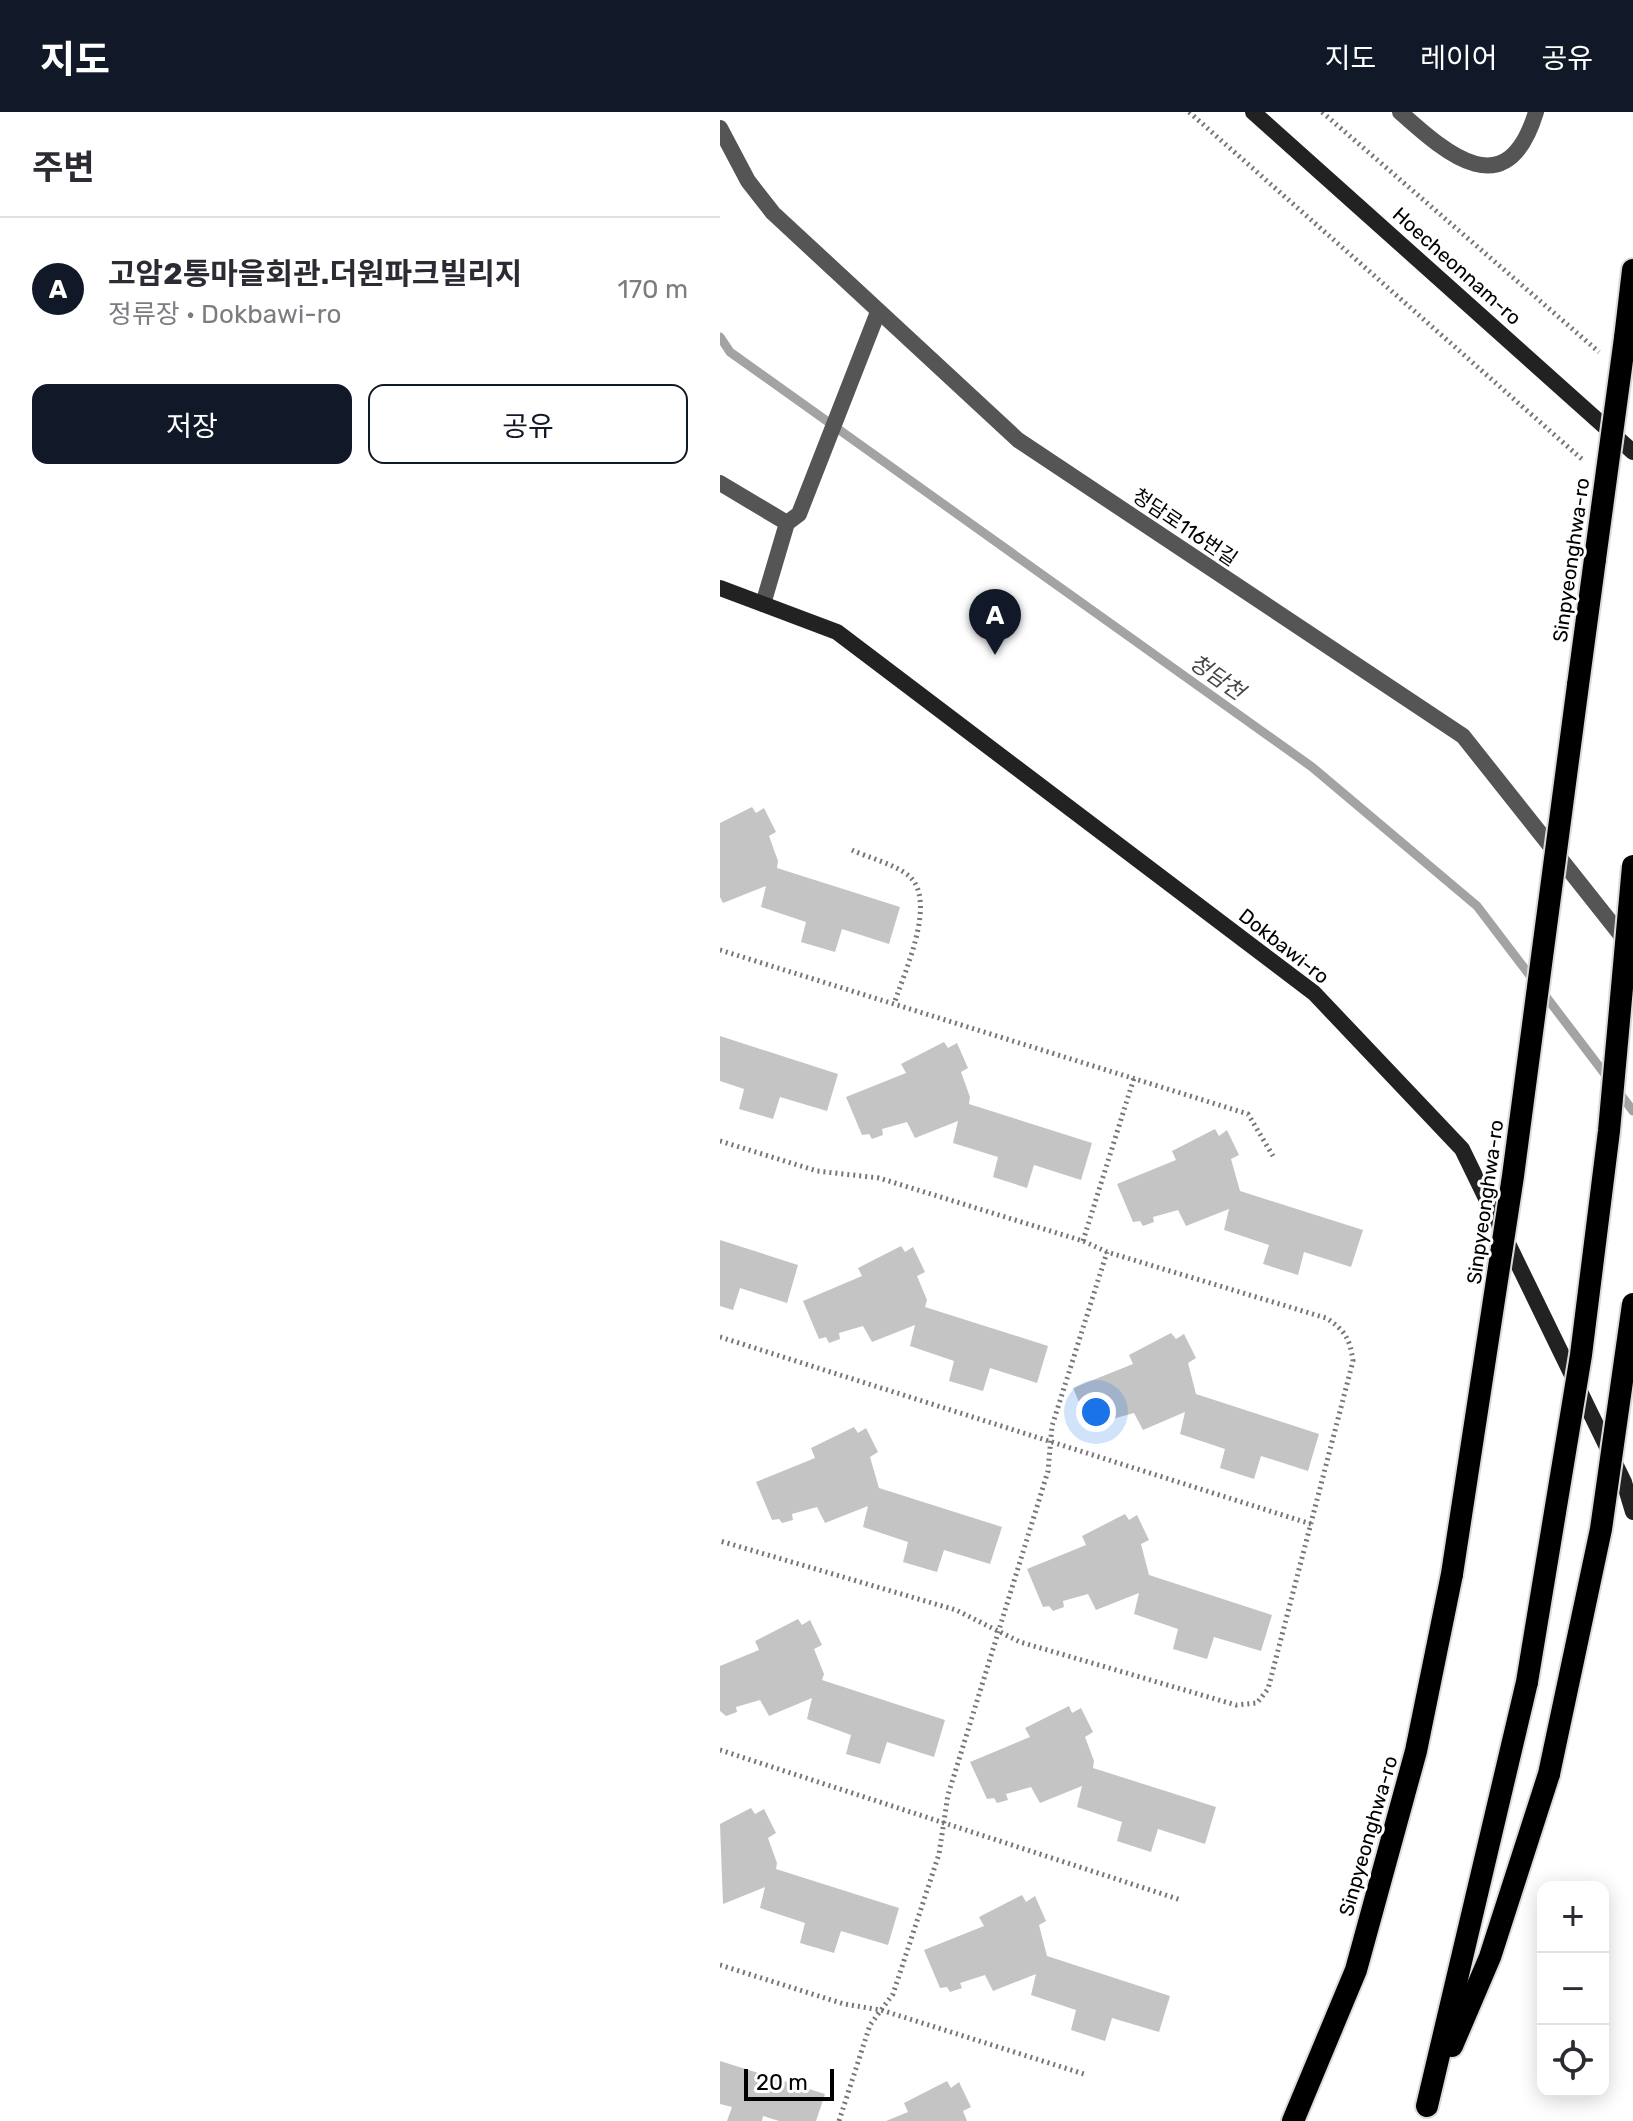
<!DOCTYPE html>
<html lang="ko">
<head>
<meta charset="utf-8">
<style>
  :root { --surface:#fff; --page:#f2f2f3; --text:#2b2b33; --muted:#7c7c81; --line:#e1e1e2; --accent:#111827 }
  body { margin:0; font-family:Rubik,"Noto Sans KR",sans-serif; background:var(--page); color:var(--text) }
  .controls { position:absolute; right:24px; bottom:24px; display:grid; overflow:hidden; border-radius:16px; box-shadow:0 4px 20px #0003 }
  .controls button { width:72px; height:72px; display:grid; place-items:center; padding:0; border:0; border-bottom:2px solid var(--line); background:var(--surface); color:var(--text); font:40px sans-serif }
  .scale { position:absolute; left:24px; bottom:20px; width:90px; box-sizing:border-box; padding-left:8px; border:4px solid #000; border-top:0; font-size:22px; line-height:28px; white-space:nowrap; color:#000; -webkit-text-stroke:6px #fff; paint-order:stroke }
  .you { position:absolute; left:376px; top:1300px; width:28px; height:28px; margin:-20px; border:6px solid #fff; border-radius:50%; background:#1a73e8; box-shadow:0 0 0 12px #1a73e833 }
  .badge { display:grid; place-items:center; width:52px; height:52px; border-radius:50%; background:var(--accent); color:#fff; font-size:26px; font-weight:700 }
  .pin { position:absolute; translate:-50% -66px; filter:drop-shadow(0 2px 4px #0008) }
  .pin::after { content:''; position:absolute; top:42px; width:28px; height:24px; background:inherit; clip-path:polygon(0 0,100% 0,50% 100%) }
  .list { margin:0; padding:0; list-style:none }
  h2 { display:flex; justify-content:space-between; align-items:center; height:104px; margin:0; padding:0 32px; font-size:34px }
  h2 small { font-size:26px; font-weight:400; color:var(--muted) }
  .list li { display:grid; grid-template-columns:52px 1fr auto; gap:24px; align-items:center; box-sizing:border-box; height:144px; padding:0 32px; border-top:2px solid var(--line) }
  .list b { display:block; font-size:30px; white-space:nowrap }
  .list p { margin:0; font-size:26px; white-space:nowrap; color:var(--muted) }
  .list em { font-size:26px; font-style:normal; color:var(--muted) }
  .actions { display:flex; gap:16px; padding:24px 32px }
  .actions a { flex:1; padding:18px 0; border:2px solid var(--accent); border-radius:16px; text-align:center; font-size:28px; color:var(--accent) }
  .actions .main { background:var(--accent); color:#fff }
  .icon { flex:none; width:44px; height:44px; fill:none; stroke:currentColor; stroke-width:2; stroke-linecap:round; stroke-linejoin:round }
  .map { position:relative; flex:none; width:913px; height:2009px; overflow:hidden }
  header { display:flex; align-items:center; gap:48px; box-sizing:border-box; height:112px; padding:0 40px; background:var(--accent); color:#fff }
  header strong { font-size:38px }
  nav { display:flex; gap:44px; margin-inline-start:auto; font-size:28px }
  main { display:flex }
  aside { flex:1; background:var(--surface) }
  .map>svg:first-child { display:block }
</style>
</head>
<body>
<header>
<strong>지도</strong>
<nav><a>지도</a><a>레이어</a><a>공유</a></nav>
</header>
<main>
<aside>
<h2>주변<small></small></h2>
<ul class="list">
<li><span class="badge">A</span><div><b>고암2통마을회관.더원파크빌리지</b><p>정류장 · Dokbawi-ro</p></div><em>170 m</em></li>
</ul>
<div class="actions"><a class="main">저장</a><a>공유</a></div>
</aside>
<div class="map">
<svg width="913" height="2009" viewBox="0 0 913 2009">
  <rect width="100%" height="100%" fill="#fff"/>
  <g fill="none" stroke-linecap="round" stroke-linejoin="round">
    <path stroke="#a3a3a3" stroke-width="9" d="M 0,225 L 10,240 L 592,655 L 757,794 L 913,999"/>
  </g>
  <g fill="#c4c4c4">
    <path d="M 32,695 L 36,701 L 44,696 L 56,720 L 49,724 L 58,749 L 57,756 L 180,795 L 169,832 L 122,817 L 115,840 L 81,830 L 86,810 L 41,795 L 46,774 L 3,791 L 0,785 L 0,711 Z"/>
    <path d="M 0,924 L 118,962 L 107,999 L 60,985 L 53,1007 L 19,997 L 24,977 L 0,969 Z"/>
    <path d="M 224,930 L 228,936 L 237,931 L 248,956 L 241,960 L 250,985 L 249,992 L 372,1031 L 361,1068 L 314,1053 L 307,1076 L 273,1065 L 278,1045 L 233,1031 L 238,1009 L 195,1026 L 187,1010 L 162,1017 L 163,1023 L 152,1027 L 149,1022 L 142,1023 L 126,985 L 186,961 L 181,952 Z"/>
    <path d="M 495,1017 L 499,1024 L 507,1018 L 519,1043 L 511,1047 L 520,1079 L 643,1118 L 631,1155 L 584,1140 L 578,1163 L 543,1152 L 549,1133 L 504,1118 L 509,1097 L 466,1114 L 458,1098 L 433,1105 L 434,1110 L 423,1114 L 420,1109 L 413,1110 L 397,1072 L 456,1048 L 452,1039 Z"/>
    <path d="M 0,1128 L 78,1153 L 67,1191 L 20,1176 L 13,1198 L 0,1194 Z"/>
    <path d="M 181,1134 L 185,1140 L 193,1135 L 205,1160 L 197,1164 L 207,1188 L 205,1195 L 328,1234 L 317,1271 L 270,1256 L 263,1279 L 229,1269 L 234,1249 L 190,1234 L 195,1213 L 152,1230 L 143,1214 L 119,1221 L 120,1227 L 109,1231 L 106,1225 L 99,1227 L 83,1189 L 142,1164 L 138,1156 Z"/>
    <path d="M 451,1221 L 456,1227 L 464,1222 L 476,1246 L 468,1251 L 476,1282 L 599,1322 L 588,1359 L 541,1344 L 534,1367 L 500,1356 L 505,1337 L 460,1322 L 465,1300 L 423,1318 L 414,1301 L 389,1308 L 391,1314 L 380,1318 L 377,1313 L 369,1314 L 353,1276 L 413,1252 L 409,1243 Z"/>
    <path d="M 134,1315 L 138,1321 L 146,1316 L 158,1340 L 150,1345 L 159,1376 L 282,1415 L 270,1452 L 224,1438 L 217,1460 L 183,1450 L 188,1430 L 143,1415 L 148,1394 L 105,1411 L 97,1395 L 72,1402 L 73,1408 L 62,1411 L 59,1407 L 52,1408 L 36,1370 L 95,1346 L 91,1336 Z"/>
    <path d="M 405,1402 L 409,1408 L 417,1403 L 429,1428 L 421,1432 L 429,1463 L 552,1503 L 541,1539 L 494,1525 L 487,1547 L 453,1537 L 458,1517 L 414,1502 L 419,1481 L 376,1498 L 368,1482 L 343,1489 L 344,1495 L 333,1499 L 329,1494 L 323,1495 L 307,1457 L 366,1433 L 362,1424 Z"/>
    <path d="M 78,1507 L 82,1513 L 90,1508 L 102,1533 L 94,1537 L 104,1562 L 102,1568 L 225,1608 L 214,1645 L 167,1630 L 160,1652 L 126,1642 L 131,1623 L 87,1607 L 92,1586 L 49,1604 L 40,1588 L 16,1595 L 17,1600 L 6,1604 L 0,1599 L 0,1554 L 39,1538 L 35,1529 Z"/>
    <path d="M 349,1594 L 352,1601 L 361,1596 L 373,1620 L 365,1625 L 374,1649 L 373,1656 L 496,1695 L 485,1732 L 438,1717 L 431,1740 L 397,1729 L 402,1710 L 357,1695 L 362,1674 L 320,1691 L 311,1675 L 286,1682 L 288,1688 L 277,1691 L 274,1686 L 267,1687 L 250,1650 L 310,1625 L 305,1616 Z"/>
    <path d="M 31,1696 L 35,1702 L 44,1697 L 56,1721 L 48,1726 L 57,1751 L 56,1757 L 179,1796 L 168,1833 L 121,1819 L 114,1841 L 80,1831 L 85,1811 L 40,1796 L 45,1775 L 3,1792 L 0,1712 Z"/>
    <path d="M 302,1783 L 306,1790 L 315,1784 L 326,1809 L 319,1813 L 327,1844 L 450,1884 L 439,1920 L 392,1906 L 385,1929 L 351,1918 L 356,1898 L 311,1883 L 316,1862 L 273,1879 L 265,1863 L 240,1871 L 242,1876 L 230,1880 L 227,1875 L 220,1876 L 204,1838 L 264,1814 L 259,1805 Z"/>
    <path d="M 0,1949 L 105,1982 L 96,2009 L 59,2009 L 43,2004 L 42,2009 L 7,2009 L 12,1995 L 0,1992 Z"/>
    <path d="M 227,1969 L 231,1976 L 239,1970 L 251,1995 L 243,1999 L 247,2009 L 166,2009 L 188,2000 L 184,1991 Z"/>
  </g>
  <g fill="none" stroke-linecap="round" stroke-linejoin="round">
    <g stroke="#dbdbdb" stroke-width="26">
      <g id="trunk">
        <path d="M 905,226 L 913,158"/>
        <path d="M 858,573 L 875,447"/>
        <path d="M 732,1934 L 770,1845 L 829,1662"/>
        <path d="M 707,1994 L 807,1570"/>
        <path d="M 573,2009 L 636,1858 L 696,1639 L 732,1462"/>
      </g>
    </g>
    <g stroke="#777" stroke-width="5" stroke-dasharray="2 4" stroke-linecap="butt">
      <path d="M 469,0 L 864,349"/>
      <path d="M 602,0 L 879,240"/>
      <path d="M 132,738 C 149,746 175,752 189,764 C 218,789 184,861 174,892"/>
      <path d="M 0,838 L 528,1002 L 553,1044"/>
      <path d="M 0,1029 L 97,1059 L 159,1066 L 363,1129 L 387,1140 L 606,1206 C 625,1218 630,1227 633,1249 L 548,1577 L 537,1591 L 516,1593 L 300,1530 L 236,1498 L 0,1429"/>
      <path d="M 363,1129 L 414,966"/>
      <path d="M 0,1225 L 591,1412"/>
      <path d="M 0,1638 L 461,1788"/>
      <path d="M 0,1853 L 124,1892 L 161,1898 L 364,1962"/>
      <path d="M 119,2009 L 150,1913 L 173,1882 L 219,1742 L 228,1683 L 328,1359 L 332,1314 L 387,1140"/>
    </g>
    <g stroke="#555" stroke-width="16">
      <path d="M 680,0 C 728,43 787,95 816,0"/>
      <path d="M 0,16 L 28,69 L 53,101 L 298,328 L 743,624 L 908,832"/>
      <path d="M 0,371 L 67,411"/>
      <path d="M 43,492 L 67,411 L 79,402 L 158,200"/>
    </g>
    <g stroke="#222" stroke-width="16">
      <path d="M 533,0 L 913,340"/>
      <path d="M 0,476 L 117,520 L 594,881 L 742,1037 L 904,1370 L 913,1400"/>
    </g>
    <use href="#trunk" stroke="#000" stroke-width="22"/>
    <g stroke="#dbdbdb" stroke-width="26" stroke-linecap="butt">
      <g id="trunk-bridge">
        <path d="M 875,447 L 905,226"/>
        <path d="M 732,1462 L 793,1064 L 858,573"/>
        <path d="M 807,1570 L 861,1243 L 889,1019 L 913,754"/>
        <path d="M 829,1662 L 881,1417 L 913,1192"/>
      </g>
    </g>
    <use href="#trunk-bridge" stroke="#000" stroke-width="22"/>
  </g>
  <g text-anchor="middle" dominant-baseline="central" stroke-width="6" stroke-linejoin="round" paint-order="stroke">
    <g font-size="20" fill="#000" stroke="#fff">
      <text transform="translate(737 154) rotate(42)">Hoecheonnam-ro</text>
      <text transform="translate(465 415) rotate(34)">청담로116번길</text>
      <text transform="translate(851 448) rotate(-82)">Sinpyeonghwa-ro</text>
      <text transform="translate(564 834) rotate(38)">Dokbawi-ro</text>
      <text transform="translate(765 1090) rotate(-82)">Sinpyeonghwa-ro</text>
      <text transform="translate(648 1724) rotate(-74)">Sinpyeonghwa-ro</text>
    </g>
    <g font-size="22" font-style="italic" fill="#444" stroke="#fff">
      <text transform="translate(497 565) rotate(35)">청담천</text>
    </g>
  </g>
</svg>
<div class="controls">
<button>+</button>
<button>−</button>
<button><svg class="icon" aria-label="locate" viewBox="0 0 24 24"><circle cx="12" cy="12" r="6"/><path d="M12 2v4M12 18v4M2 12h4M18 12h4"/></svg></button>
</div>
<div class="scale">20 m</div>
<div class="you"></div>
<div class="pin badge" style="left:275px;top:543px">A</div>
</div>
</main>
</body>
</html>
